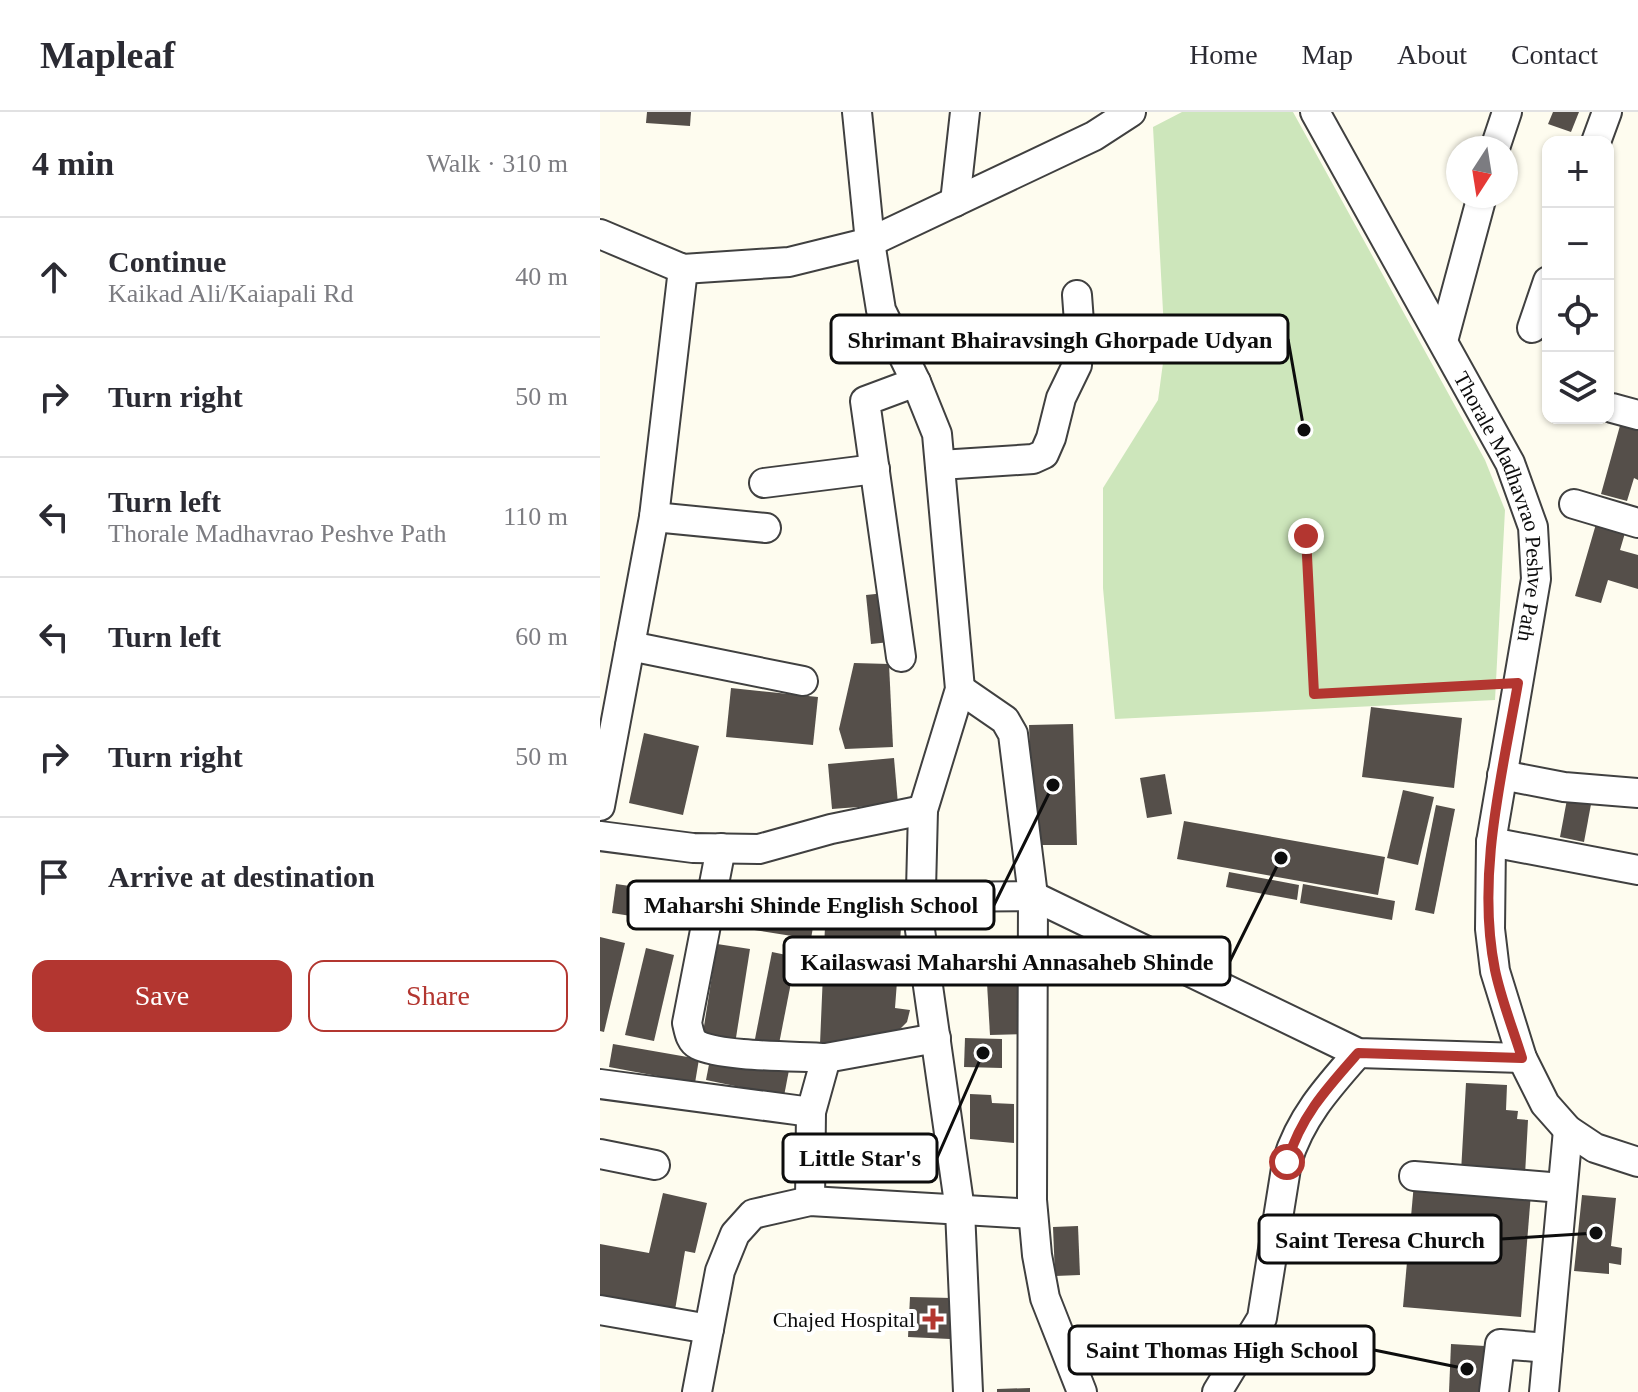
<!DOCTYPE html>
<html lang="en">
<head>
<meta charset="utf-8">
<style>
  :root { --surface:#fff; --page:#f7f7f7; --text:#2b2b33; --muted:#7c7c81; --line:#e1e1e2; --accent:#b33630 }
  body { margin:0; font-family:Georgia,serif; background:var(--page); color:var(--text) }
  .controls { position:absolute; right:24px; top:24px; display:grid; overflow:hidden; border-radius:16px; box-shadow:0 2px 6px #0004 }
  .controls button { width:72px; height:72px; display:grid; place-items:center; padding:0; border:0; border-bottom:2px solid var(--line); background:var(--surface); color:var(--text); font:40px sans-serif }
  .compass { position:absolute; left:846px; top:24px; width:72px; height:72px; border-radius:50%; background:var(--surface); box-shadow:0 2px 6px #0004; rotate:192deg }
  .stop { position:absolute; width:24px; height:24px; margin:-18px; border:6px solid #b33630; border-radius:50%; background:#fff }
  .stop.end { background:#b33630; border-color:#fff; box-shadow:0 2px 8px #0008 }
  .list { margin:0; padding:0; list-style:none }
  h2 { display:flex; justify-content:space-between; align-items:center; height:104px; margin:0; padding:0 32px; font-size:34px }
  h2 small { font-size:26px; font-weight:400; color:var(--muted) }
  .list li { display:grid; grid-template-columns:52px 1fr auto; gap:24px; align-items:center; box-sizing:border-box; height:120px; padding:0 32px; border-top:2px solid var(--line) }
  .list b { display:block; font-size:30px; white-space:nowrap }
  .list p { margin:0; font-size:26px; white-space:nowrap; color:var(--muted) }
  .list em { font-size:26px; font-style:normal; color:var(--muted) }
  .actions { display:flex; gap:16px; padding:24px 32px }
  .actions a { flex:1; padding:18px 0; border:2px solid var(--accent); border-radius:16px; text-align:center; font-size:28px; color:var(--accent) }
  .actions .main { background:var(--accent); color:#fff }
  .icon { flex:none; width:44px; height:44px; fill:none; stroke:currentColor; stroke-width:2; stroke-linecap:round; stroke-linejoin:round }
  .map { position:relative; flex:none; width:1038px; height:1280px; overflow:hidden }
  header { display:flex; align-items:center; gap:48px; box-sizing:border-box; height:112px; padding:0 40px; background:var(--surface); border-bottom:2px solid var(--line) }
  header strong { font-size:38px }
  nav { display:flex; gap:44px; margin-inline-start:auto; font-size:28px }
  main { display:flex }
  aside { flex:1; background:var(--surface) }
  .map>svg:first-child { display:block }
</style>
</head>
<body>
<header>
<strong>Mapleaf</strong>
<nav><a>Home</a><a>Map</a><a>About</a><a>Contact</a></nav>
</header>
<main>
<aside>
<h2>4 min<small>Walk · 310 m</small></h2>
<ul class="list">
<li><svg class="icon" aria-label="ahead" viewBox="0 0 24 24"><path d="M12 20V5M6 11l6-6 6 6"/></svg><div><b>Continue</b><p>Kaikad Ali/Kaiapali Rd</p></div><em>40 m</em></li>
<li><svg class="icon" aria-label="right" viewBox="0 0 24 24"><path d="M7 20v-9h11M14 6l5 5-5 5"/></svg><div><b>Turn right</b></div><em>50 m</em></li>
<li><svg class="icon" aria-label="left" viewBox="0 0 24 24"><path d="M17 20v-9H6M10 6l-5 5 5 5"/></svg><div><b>Turn left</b><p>Thorale Madhavrao Peshve Path</p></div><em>110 m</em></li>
<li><svg class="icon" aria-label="left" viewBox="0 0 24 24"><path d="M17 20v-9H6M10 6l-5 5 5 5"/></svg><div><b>Turn left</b></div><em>60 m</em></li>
<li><svg class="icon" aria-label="right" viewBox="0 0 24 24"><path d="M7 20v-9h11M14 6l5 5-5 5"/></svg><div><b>Turn right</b></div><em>50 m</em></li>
<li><svg class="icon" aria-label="arrive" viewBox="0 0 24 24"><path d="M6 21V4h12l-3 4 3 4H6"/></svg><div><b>Arrive at destination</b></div></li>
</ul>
<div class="actions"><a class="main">Save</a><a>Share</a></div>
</aside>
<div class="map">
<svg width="1038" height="1280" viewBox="0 0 1038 1280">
  <rect width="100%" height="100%" fill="#fefcef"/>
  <path fill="#cde6bb" d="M 582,0 L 693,0 L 885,348 L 905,398 L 895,588 L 515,607 L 503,476 L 503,376 L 558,288 L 565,236 L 553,15 Z"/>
  <g fill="#554f4a">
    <path d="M 47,0 L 91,0 L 90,14 L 46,11 Z"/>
    <path d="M 953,0 L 979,0 L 971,20 L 948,12 Z"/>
    <path d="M 1021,310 L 1038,315 L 1038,368 L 1034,366 L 1027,389 L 1001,382 Z"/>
    <path d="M 996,412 L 1025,421 L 1020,438 L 1038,443 L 1038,477 L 1008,468 L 1001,491 L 975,484 Z"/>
    <path d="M 285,481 L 290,530 L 271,532 L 266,483 Z"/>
    <path d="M 254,551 L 289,552 L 293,635 L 245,637 L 239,617 Z"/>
    <path d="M 131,576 L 218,585 L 213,633 L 126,625 Z"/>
    <path d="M 771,595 L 862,606 L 854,676 L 762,665 Z"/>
    <path d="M 473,612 L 477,733 L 433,733 L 429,613 Z"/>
    <path d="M 44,621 L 99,634 L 83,703 L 29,691 Z"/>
    <path d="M 294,646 L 298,692 L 232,697 L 228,652 Z"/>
    <path d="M 565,662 L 572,702 L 547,706 L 540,666 Z"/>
    <path d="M 803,678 L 834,685 L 818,753 L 787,746 Z"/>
    <path d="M 968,682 L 992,687 L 984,730 L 960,725 Z"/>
    <path d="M 836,693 L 855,697 L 834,802 L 815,798 Z"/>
    <path d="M 584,709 L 785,745 L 778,783 L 577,747 Z"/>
    <path d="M 629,760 L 699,773 L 697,788 L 626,775 Z"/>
    <path d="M 16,772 L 99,784 L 95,814 L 12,801 Z"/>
    <path d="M 703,772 L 795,789 L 792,808 L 700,791 Z"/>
    <path d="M 125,789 L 215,803 L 211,827 L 122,813 Z"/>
    <path d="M 225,814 L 301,816 L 295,896 L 310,898 L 307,910 L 298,919 L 240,932 L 220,932 Z"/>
    <path d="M 0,825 L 25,831 L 4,920 L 0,919 Z"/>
    <path d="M 117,832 L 150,837 L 135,932 L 102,927 Z"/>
    <path d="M 46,836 L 74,843 L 54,929 L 25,923 Z"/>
    <path d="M 172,840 L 196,845 L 178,937 L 154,932 Z"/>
    <path d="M 419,870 L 422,922 L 390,923 L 387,871 Z"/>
    <path d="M 365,926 L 402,927 L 402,956 L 364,955 Z"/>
    <path d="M 13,932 L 99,947 L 95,971 L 9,955 Z"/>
    <path d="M 111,942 L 189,958 L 184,984 L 106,968 Z"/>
    <path d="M 866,971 L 907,973 L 906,998 L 918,999 L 917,1007 L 928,1008 L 925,1063 L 861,1060 Z"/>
    <path d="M 370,982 L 391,983 L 392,991 L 414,992 L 414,1031 L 370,1027 Z"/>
    <path d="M 814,1071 L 931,1081 L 921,1205 L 803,1195 Z"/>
    <path d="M 63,1081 L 107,1091 L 95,1141 L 85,1139 L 74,1204 L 0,1190 L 0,1132 L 49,1141 Z"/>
    <path d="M 982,1083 L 1016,1086 L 1011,1134 L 1022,1136 L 1021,1153 L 1009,1151 L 1009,1162 L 974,1159 Z"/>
    <path d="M 478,1114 L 480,1163 L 455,1164 L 453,1115 Z"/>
    <path d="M 310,1185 L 352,1186 L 350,1227 L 308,1225 Z"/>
    <path d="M 851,1232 L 885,1234 L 882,1280 L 849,1280 Z"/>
    <path d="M 430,1276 L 430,1280 L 397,1280 L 397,1277 Z"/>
  </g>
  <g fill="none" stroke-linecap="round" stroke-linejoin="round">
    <g stroke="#404040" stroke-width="32">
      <g id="minor">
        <path d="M 257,0 L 270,130 L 281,198 L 316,270 L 337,322 L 360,577 L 323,698 L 320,818 L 360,1098 L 368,1280"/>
        <path id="s1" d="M 715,0 L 910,351 L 933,415 L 936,467 L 891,730 L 890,817 L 895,859 L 922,946 L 945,992 L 968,1018 L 995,1036 L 1038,1050"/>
        <path d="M 996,30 L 1007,0"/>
        <path d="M 895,36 L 907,0"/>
        <path d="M 355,90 L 365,0"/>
        <path d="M 0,122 L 83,157 L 189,150 L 270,130 L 494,24 L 531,0"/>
        <path d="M 932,216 L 948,169"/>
        <path d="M 843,229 L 882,84"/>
        <path d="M 1012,296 L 1038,303"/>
        <path d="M 340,353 L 433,347 L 444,342 L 451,326 L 461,286 L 477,253 L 479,210 L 477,183"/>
        <path d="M 164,371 L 275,357"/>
        <path d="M 974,392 L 1038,411"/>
        <path d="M 54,405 L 166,416"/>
        <path d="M 30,534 L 203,569"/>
        <path d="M 301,545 L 265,289 L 316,270"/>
        <path d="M 360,577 L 405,608 L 413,622 L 433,784 L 432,1088 L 437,1143 L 445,1186 L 482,1280"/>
        <path d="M 902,663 L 964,675 L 1038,681"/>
        <path d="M 0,694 L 54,405 L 83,157"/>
        <path d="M 0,724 L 93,736 L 159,737 L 231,717 L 323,698"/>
        <path d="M 891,730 L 1038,758"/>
        <path d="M 121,736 L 87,911 C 89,919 90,929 98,933 C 122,945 197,944 226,946"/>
        <path d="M 321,785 L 433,784 L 758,941 L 922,946"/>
        <path d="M 0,972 L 211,1000"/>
        <path d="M 0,1042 L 55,1053"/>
        <path d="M 814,1064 L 962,1076"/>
        <path d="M 210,1089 L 211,1000 L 226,946 L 336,926"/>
        <path d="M 0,1198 L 109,1217"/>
        <path d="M 97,1280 L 120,1159 L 135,1122 L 153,1102 L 210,1089 L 433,1102"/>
        <path d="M 617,1280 L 662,1206 L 687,1050 C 700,1006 728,975 758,941"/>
        <path d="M 894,1280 L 900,1232 L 948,1236"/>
        <path d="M 944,1280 L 968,1018"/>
      </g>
    </g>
    <path stroke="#2f2f2f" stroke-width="4" stroke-dasharray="8 4" stroke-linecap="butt" d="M 706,424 L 714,582 L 892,573"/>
    <use href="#minor" stroke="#fff" stroke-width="28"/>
  </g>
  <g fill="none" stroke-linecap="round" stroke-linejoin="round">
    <path stroke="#b33630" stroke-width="10" d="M 687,1050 C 701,1004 727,976 758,941 L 922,946 C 913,917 901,887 895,858 C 876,764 902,663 918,571 L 714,582 L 706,424"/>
  </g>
  <path fill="#b33630" stroke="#fff" stroke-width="3" d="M329 1195h8v8h8v8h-8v8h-8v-8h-8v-8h8z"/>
  <g text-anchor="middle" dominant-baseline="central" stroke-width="8" stroke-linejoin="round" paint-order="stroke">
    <g font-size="22" fill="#0d0d0d" stroke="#fff">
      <text stroke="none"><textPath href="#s1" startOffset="442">Thorale Madhavrao Peshve Path</textPath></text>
    </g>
    <g font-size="22" fill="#0d0d0d" stroke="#fff" text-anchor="end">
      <text x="315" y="1207">Chajed Hospital</text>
    </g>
  </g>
  <path fill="none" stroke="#0d0d0d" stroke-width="3" d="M704 318L688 227M453 673L394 793M681 746L630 849M383 941L337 1046M996 1121L901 1127M867 1257L774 1238"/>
  <g fill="#0d0d0d" stroke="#fff" stroke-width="3">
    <circle cx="704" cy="318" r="8"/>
    <circle cx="453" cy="673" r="8"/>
    <circle cx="681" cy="746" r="8"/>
    <circle cx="383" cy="941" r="8"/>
    <circle cx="996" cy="1121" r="8"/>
    <circle cx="867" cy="1257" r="8"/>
  </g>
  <g fill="#fff" stroke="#0d0d0d" stroke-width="3">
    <rect x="231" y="203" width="457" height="48" rx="8"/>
    <rect x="28" y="769" width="366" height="48" rx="8"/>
    <rect x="184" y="825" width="446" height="48" rx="8"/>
    <rect x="183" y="1022" width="154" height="48" rx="8"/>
    <rect x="659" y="1103" width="242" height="48" rx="8"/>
    <rect x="469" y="1214" width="305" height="48" rx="8"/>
  </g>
  <g font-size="24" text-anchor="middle" font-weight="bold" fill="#0d0d0d">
    <text x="460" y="236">Shrimant Bhairavsingh Ghorpade Udyan</text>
    <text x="211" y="801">Maharshi Shinde English School</text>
    <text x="407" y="858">Kailaswasi Maharshi Annasaheb Shinde</text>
    <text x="260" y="1054">Little Star's</text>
    <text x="780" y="1136">Saint Teresa Church</text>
    <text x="622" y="1246">Saint Thomas High School</text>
  </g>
</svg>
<div class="controls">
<button>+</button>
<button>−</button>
<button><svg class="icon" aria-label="locate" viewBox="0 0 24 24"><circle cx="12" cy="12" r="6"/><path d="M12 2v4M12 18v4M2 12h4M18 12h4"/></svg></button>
<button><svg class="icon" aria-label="layers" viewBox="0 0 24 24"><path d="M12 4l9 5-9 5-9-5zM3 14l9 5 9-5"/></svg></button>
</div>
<svg class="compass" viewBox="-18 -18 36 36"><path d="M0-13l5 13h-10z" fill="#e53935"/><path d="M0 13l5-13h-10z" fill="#7c7c81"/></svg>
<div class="stop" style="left:687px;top:1050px"></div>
<div class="stop end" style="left:706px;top:424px"></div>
</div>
</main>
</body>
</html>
